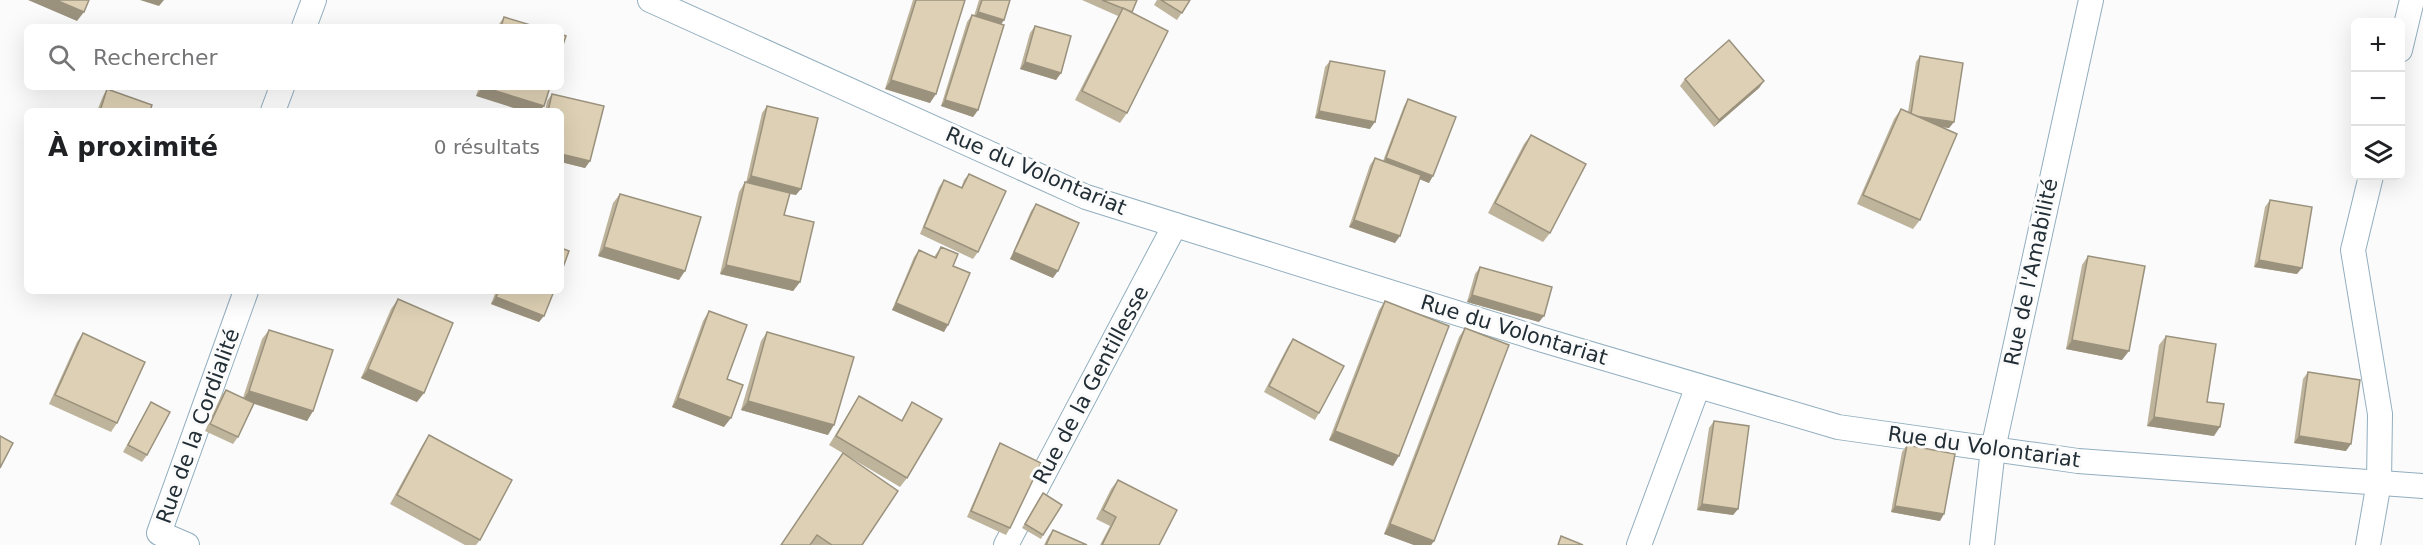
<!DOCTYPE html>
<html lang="fr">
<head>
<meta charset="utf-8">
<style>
  :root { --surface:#fff; --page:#f2f2f2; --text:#202124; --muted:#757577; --line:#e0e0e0 }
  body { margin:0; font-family:"DejaVu Sans",sans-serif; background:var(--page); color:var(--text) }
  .controls { position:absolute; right:18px; top:18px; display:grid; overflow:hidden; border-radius:9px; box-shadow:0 6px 24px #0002 }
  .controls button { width:54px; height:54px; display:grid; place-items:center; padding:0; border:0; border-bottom:2px solid var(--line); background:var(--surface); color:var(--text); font:30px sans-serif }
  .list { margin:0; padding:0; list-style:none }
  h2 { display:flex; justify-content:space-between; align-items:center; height:78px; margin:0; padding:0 24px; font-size:26px }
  h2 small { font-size:20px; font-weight:400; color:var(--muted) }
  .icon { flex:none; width:33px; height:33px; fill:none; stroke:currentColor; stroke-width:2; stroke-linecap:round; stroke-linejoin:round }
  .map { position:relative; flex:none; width:2423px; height:545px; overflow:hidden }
  .search { position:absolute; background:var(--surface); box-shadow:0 6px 24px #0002; left:24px; top:24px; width:540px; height:66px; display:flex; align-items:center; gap:15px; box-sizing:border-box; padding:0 21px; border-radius:9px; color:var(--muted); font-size:22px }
  .panel { position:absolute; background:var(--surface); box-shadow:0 6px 24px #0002; left:24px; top:108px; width:540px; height:186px; border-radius:9px }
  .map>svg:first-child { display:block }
</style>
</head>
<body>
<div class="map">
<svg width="2423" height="545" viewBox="0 0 2423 545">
  <rect width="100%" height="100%" fill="#fbfbfb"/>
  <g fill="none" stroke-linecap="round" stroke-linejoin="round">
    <g stroke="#91aebe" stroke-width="26">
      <g id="street">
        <path d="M 650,0 L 1086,197 L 1543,340 L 1838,427 L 2078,461 L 2423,486"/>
        <path d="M 304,27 L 314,0"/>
        <path d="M 2400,50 L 2412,0"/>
        <path d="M 273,111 L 282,87"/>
        <path d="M 187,545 L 159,533 L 246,291"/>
        <path d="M 1006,545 L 1175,225"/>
        <path d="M 1639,545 L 1698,386"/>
        <path d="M 1982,545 L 1993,449 L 2091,0"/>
        <path d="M 2368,545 L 2379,482 L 2380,414 L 2353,250 L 2371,176"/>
      </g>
    </g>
    <use href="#street" stroke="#fff" stroke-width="24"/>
  </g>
  <g fill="#beb39b">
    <path d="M 913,0 L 965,0 L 930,103 L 885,89 Z"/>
    <path d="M 979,0 L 1010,0 L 1004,20 L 1001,24 L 978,110 L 973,117 L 941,106 L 967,22 L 972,15 L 974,16 Z"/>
    <path d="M 1082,0 L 1137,0 L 1132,12 L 1127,113 L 1120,123 L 1075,100 L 1118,16 Z"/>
    <path d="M 1157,0 L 1190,0 L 1177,20 L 1154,5 Z"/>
    <path d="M 504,17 L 537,27 L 497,27 Z"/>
    <path d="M 1035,26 L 1061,73 L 1056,80 L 1020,69 L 1030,33 Z"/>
    <path d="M 1920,56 L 1954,122 L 1949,128 L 1940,127 L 1920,220 L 1913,229 L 1857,204 L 1894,119 L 1901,109 L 1908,112 L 1916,62 Z"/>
    <path d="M 1330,61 L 1370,129 L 1315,118 L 1325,67 Z"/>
    <path d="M 1685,79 L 1764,81 L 1759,88 L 1714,127 L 1680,86 Z"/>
    <path d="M 479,87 L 550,87 L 476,96 Z"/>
    <path d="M 107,89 L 150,111 L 97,111 L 103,96 Z"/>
    <path d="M 552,94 L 604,106 L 590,161 L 585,168 L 561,162 L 561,111 L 545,111 L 547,101 Z"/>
    <path d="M 1408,99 L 1429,183 L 1420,179 L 1395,243 L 1349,227 L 1370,165 L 1375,158 L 1383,161 L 1404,106 Z"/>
    <path d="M 767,106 L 796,195 L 789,194 L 784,215 L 800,282 L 793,291 L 720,274 L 739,192 L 745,182 L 746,183 L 762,113 Z"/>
    <path d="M 1531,135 L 1550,233 L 1543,242 L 1488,213 L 1524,144 Z"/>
    <path d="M 969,174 L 978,252 L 973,259 L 920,234 L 939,187 L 944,180 L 961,188 L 964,180 Z"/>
    <path d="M 620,194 L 679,280 L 598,256 L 613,203 Z"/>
    <path d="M 2270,200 L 2297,274 L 2254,267 L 2265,207 Z"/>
    <path d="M 1036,204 L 1053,278 L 1010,259 L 1031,211 Z"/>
    <path d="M 941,247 L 953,266 L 944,332 L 892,310 L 914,257 L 919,250 L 934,257 Z"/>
    <path d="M 2088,256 L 2122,360 L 2066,349 L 2082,265 Z"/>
    <path d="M 1480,267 L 1539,322 L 1467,302 L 1475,274 Z"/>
    <path d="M 496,291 L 554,291 L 539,322 L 491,304 Z"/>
    <path d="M 398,299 L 417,402 L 361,378 L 391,309 Z"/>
    <path d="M 1385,301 L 1393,466 L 1329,440 L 1379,310 Z"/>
    <path d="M 709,311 L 724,427 L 672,407 L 703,321 Z"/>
    <path d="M 1465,328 L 1434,541 L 1431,545 L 1414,545 L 1384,534 L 1459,337 Z"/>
    <path d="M 269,330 L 313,411 L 307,421 L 254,404 L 238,437 L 233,444 L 205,431 L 221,396 L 226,390 L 243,398 L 262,339 Z"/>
    <path d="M 767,332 L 828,435 L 741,410 L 761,341 Z"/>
    <path d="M 83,333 L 117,423 L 111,432 L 49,404 L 77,342 Z"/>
    <path d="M 2166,336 L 2214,436 L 2147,426 L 2159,345 Z"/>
    <path d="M 1293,339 L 1319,413 L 1315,420 L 1264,392 L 1288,346 Z"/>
    <path d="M 2308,372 L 2346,451 L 2294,443 L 2303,379 Z"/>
    <path d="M 859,396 L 901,421 L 912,402 L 907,478 L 900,487 L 829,445 Z"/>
    <path d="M 151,402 L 147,455 L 142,462 L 123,452 L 147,409 Z"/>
    <path d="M 1714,421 L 1738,509 L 1733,515 L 1697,510 L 1709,428 Z"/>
    <path d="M 429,435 L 480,540 L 476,545 L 465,545 L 390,504 L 423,444 Z"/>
    <path d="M 1000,443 L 1010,528 L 1006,535 L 967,517 L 996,450 Z"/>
    <path d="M 1907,445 L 1940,521 L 1891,512 L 1902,452 Z"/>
    <path d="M 1118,480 L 1159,545 L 1100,545 L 1110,526 L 1096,519 L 1111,489 Z"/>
    <path d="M 898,491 L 862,545 L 812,545 L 810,544 L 781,545 Z"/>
    <path d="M 1040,497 L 1043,535 L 1041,539 L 1022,528 Z"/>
    <path d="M 1053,530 L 1087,545 L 1044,545 L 1048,537 Z"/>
  </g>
  <g fill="#9b927e">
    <path d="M 28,0 L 56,0 L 84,12 L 77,21 Z"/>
    <path d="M 140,0 L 164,0 L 159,6 Z"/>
    <path d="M 978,12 L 1004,20 L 999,27 L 973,19 Z"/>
    <path d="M 1025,62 L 1061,73 L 1056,80 L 1020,69 Z"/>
    <path d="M 891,80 L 936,94 L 930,103 L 885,89 Z"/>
    <path d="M 1764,81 L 1759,88 L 1714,127 L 1719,120 Z"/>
    <path d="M 483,87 L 544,106 L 540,111 L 523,111 L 476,96 Z"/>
    <path d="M 945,100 L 978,110 L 973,117 L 941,106 Z"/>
    <path d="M 1319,111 L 1375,122 L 1370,129 L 1315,118 Z"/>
    <path d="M 1911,115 L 1954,122 L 1949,128 L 1906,122 Z"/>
    <path d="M 561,154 L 590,161 L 585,168 L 561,162 Z"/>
    <path d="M 1386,158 L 1433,176 L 1429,183 L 1382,164 Z"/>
    <path d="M 751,176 L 801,189 L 796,195 L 746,183 Z"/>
    <path d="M 1354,220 L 1400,236 L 1395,243 L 1349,227 Z"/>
    <path d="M 604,247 L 685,271 L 679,280 L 598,256 Z"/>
    <path d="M 1014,252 L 1058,271 L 1053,278 L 1010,259 Z"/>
    <path d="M 2259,260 L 2302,268 L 2297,274 L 2254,267 Z"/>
    <path d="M 726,265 L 800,282 L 793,291 L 720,274 Z"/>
    <path d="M 1472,295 L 1544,316 L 1539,322 L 1467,302 Z"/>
    <path d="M 496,297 L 544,316 L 539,322 L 491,304 Z"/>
    <path d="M 896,303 L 948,325 L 944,332 L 892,310 Z"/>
    <path d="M 2072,340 L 2129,351 L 2122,360 L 2066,349 Z"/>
    <path d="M 368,369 L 424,393 L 417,402 L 361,378 Z"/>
    <path d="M 249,391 L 313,411 L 307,421 L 243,400 Z"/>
    <path d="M 678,398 L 731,418 L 724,427 L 672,407 Z"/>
    <path d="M 748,401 L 834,425 L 828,435 L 741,410 Z"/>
    <path d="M 2154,417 L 2220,427 L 2214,436 L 2147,426 Z"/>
    <path d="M 1335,431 L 1399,456 L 1393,466 L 1329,440 Z"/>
    <path d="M 2299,436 L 2351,444 L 2346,451 L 2294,443 Z"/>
    <path d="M 1702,504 L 1738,509 L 1733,515 L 1697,510 Z"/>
    <path d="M 1895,506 L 1944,514 L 1940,521 L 1891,512 Z"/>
    <path d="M 1390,524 L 1434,541 L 1431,545 L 1414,545 L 1384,534 Z"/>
  </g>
  <g fill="#ddd0b4" stroke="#9b927e" stroke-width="1.5">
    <path d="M 56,0 L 89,0 L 84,12 Z"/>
    <path d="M 916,0 L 965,0 L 936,94 L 891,80 Z"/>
    <path d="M 982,0 L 1010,0 L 1004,20 L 978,12 Z"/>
    <path d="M 1102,0 L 1137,0 L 1132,12 Z"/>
    <path d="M 1161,0 L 1190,0 L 1182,13 Z"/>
    <path d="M 1123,8 L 1168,31 L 1127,113 L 1082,91 Z"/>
    <path d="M 972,15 L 1004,25 L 978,110 L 945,100 Z"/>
    <path d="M 504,17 L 537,27 L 501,27 Z"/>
    <path d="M 1035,26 L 1071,36 L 1061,73 L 1025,62 Z"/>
    <path d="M 561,34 L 566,36 L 561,51 Z"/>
    <path d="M 1729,40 L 1764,81 L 1719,120 L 1685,79 Z"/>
    <path d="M 1920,56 L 1963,63 L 1954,122 L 1915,116 L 1911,114 Z"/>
    <path d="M 1330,61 L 1385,71 L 1375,122 L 1319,111 Z"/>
    <path d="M 483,87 L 550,87 L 544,106 Z"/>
    <path d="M 107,89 L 152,105 L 150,111 L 100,111 Z"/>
    <path d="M 552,94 L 604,106 L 590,161 L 561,154 L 561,111 L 548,111 Z"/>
    <path d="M 1408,99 L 1456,117 L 1433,176 L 1386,158 Z"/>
    <path d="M 767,106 L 818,118 L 801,189 L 751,176 Z"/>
    <path d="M 1901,109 L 1957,134 L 1920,220 L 1863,195 Z"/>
    <path d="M 1531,135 L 1586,164 L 1550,233 L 1495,203 Z"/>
    <path d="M 1375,158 L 1421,175 L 1400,236 L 1354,220 Z"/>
    <path d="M 969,174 L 1006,191 L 978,252 L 924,227 L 944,180 L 962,188 Z"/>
    <path d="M 745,182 L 790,193 L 784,215 L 814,222 L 800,282 L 726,265 Z"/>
    <path d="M 620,194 L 701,217 L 685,271 L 604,247 Z"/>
    <path d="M 2270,200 L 2312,207 L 2302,268 L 2259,260 Z"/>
    <path d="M 1036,204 L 1079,223 L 1058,271 L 1014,252 Z"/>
    <path d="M 941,247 L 958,254 L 953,266 L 970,273 L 948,325 L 896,303 L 919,250 L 936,258 Z"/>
    <path d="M 561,248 L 569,251 L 561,273 Z"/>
    <path d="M 2088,256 L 2145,266 L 2129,351 L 2072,340 Z"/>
    <path d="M 1480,267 L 1552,287 L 1544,316 L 1472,295 Z"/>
    <path d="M 499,291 L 554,291 L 544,316 L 496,297 Z"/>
    <path d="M 398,299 L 453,323 L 424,393 L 368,369 Z"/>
    <path d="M 1385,301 L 1449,326 L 1399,456 L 1335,431 Z"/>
    <path d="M 709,311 L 747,325 L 727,379 L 743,385 L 731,418 L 678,398 Z"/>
    <path d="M 1465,328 L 1509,345 L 1434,541 L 1390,524 Z"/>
    <path d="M 269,330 L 333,350 L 313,411 L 249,391 Z"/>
    <path d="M 767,332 L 854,357 L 834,425 L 748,401 Z"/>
    <path d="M 83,333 L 145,362 L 117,423 L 55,395 Z"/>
    <path d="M 2166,336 L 2216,344 L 2207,402 L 2224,404 L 2220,427 L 2154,417 Z"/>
    <path d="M 1293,339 L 1344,366 L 1319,413 L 1269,386 Z"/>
    <path d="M 2308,372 L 2360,380 L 2351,444 L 2299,436 Z"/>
    <path d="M 226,390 L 254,403 L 238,437 L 210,424 Z"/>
    <path d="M 859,396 L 902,421 L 912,402 L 942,419 L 907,478 L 836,436 Z"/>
    <path d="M 151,402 L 170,412 L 147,455 L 128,445 Z"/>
    <path d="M 1714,421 L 1749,426 L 1738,509 L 1702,504 Z"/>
    <path d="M 429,435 L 512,480 L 480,540 L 397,495 Z"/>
    <path d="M 0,436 L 13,443 L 0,468 Z"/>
    <path d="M 1000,443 L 1041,463 L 1010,528 L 971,511 Z"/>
    <path d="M 1907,445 L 1955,454 L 1944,514 L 1895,506 Z"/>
    <path d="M 843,453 L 898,491 L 862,545 L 832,545 L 817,535 L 810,545 L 781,545 Z"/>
    <path d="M 1118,480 L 1177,510 L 1159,545 L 1102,545 L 1116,517 L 1103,510 Z"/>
    <path d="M 1043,493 L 1062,505 L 1043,535 L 1025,524 Z"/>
    <path d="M 1053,530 L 1087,545 L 1046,545 Z"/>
    <path d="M 1561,536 L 1583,545 L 1558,545 Z"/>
  </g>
  <g text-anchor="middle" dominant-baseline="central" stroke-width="6" stroke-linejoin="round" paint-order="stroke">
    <g font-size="21" fill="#222e35" stroke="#fbfbfb">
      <text transform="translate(1036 171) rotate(23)">Rue du Volontariat</text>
      <text transform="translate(2031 272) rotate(-78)">Rue de l'Amabilité</text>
      <text transform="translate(1514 330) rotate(17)">Rue du Volontariat</text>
      <text transform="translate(1091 385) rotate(-62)">Rue de la Gentillesse</text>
      <text transform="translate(198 426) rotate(-70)">Rue de la Cordialité</text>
      <text transform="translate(1984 447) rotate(8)">Rue du Volontariat</text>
    </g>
  </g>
</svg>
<div class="controls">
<button>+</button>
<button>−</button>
<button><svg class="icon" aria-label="layers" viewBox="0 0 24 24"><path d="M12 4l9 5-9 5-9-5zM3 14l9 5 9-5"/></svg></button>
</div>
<div class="search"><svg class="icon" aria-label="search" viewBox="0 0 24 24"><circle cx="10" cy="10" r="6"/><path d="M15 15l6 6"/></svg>Rechercher</div>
<section class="panel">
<h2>À proximité<small>0 résultats</small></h2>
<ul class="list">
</ul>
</section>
</div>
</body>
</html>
